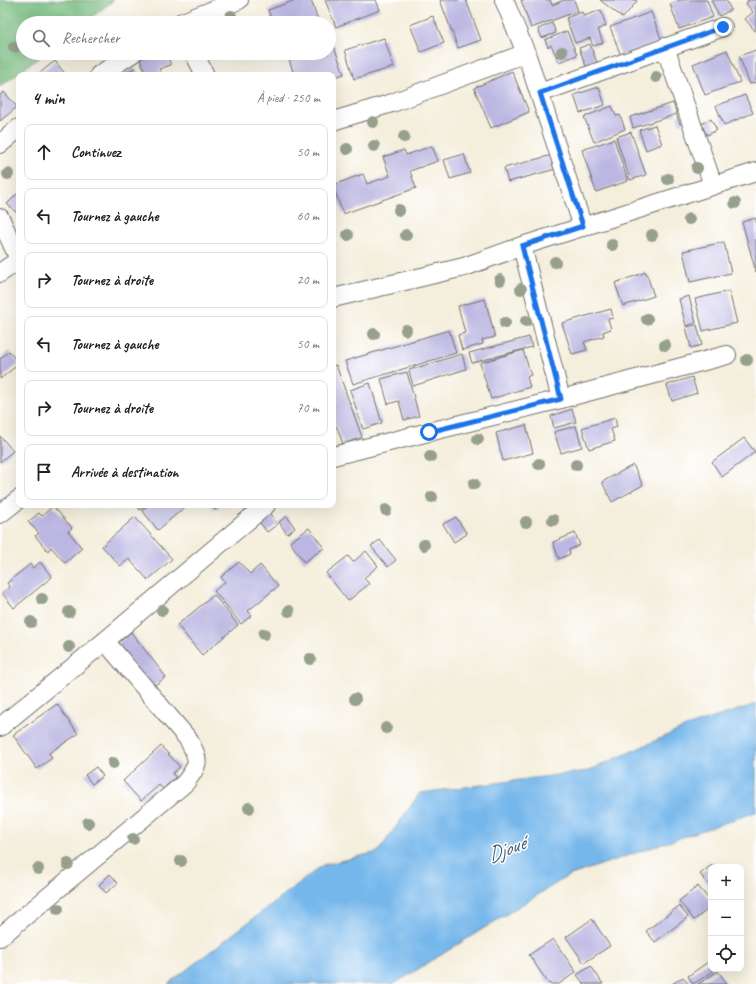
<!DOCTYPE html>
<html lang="fr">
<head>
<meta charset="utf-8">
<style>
  :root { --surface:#fff; --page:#f6f6f6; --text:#222; --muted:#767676; --line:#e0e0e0 }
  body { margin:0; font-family:Caveat,sans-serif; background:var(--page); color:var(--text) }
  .controls { position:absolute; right:12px; bottom:12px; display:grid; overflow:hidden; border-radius:8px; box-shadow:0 4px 16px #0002 }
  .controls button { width:36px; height:36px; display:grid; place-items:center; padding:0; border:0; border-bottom:1px solid var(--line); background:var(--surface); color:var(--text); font:20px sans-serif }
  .stop { position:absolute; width:12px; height:12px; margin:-9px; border:3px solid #1a73e8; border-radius:50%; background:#fff }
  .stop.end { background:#1a73e8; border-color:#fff; box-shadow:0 1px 4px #0008 }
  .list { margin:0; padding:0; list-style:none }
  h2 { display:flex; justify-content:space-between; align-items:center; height:52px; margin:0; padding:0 16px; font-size:17px }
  h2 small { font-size:13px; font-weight:400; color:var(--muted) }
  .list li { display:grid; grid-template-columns:26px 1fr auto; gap:12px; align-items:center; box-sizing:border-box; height:56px; margin:0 8px 8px; padding:0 8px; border:1px solid var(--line); border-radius:8px }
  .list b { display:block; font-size:15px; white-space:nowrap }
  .list em { font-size:13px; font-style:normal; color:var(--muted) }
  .icon { flex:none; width:22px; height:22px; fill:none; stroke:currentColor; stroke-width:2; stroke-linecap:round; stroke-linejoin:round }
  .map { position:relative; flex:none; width:756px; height:984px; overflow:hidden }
  .search { position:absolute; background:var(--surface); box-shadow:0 4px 16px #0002; left:16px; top:16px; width:320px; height:44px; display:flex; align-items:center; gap:10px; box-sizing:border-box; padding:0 14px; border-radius:22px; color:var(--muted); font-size:15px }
  .panel { position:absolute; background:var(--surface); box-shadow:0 4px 16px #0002; left:16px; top:72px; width:320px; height:436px; border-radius:8px }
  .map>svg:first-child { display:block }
</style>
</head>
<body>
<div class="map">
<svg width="756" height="984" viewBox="0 0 756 984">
  <rect width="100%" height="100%" fill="#fff"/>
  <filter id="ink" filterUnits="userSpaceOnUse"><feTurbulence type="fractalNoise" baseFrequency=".025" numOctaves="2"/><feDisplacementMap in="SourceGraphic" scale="8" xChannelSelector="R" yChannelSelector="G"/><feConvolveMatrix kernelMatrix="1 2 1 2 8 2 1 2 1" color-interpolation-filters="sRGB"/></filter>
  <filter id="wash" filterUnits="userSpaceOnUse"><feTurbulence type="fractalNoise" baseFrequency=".012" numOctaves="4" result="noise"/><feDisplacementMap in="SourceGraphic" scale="16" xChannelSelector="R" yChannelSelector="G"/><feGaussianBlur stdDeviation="0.9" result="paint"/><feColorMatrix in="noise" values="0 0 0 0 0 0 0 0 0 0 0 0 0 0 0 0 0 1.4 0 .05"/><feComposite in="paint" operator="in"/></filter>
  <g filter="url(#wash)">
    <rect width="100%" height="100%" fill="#f4eedc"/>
    <path fill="#76bb7e" stroke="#507354" d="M 0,0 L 114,0 L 84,23 L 23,23 L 23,53 L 45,53 L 0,87 Z"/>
    <path fill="#76b7eb" stroke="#50718b" d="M 756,704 L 756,812 L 568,876 L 394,984 L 168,984 L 323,865 L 378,852 L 420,793 L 588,771 L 686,727 Z"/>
    <g id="blocks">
      <g fill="#bcb7e2">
        <path d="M 296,0 L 311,0 L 319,23 L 273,23 L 268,10 Z"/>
        <path d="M 325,0 L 376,0 L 380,10 L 336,27 Z"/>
        <path d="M 440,0 L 466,0 L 481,40 L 458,48 Z"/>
        <path d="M 521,0 L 550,0 L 552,5 L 564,0 L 574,0 L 578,11 L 531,28 Z"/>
        <path d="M 600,0 L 636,0 L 637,1 L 623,18 Z"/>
        <path d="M 680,0 L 707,0 L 713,17 L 679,29 L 670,4 Z"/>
        <path d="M 711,0 L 726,0 L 731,10 L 719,16 Z"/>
        <path d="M 747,0 L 756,0 L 756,32 L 745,19 L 753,12 L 746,4 L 748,1 Z"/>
        <path d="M 601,10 L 606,26 L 598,29 L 603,43 L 593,46 L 590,38 L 575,43 L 566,18 L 582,12 L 584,16 Z"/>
        <path d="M 651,12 L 662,41 L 621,56 L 610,27 Z"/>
        <path d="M 433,16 L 444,43 L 421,52 L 410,25 Z"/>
        <path d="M 552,23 L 556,33 L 542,38 L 538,29 Z"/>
        <path d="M 567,31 L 577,55 L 559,62 L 551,45 L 548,47 L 545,40 Z"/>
        <path d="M 384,38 L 394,67 L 354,79 L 345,50 Z"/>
        <path d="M 332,41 L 344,74 L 333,78 L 333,75 L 294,75 L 288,56 L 297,53 L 329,53 L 329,42 Z"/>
        <path d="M 590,44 L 598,65 L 587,69 L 579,48 Z"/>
        <path d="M 727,50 L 740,82 L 705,95 L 693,64 Z"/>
        <path d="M 756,50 L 756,82 L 750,84 L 739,56 Z"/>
        <path d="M 156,53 L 166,53 L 171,65 L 159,69 L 162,75 L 146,75 L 140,59 Z"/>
        <path d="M 55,61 L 66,75 L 37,75 Z"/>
        <path d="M 135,68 L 138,75 L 120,75 Z"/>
        <path d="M 512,71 L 529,112 L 491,128 L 474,88 Z"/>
        <path d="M 599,87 L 605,105 L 580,113 L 574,95 Z"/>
        <path d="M 4,92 L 17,107 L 0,121 L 0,95 Z"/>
        <path d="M 745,95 L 753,113 L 724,125 L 716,106 Z"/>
        <path d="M 673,103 L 677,114 L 633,128 L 630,117 Z"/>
        <path d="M 612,106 L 616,116 L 620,115 L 625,129 L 594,142 L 584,117 Z"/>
        <path d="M 682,114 L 685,123 L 680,124 L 677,116 Z"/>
        <path d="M 711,119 L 717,130 L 707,135 L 701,124 Z"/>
        <path d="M 655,125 L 662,144 L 646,150 L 639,130 Z"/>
        <path d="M 631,132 L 646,175 L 630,180 L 616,137 Z"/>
        <path d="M 614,139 L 628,181 L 596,192 L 582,150 Z"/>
        <path d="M 432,146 L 438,161 L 410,171 L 416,188 L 343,214 L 333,185 L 363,174 L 367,184 L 390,176 L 383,157 L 404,150 L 406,155 Z"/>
        <path d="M 464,154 L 470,173 L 450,179 L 444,160 Z"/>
        <path d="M 552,155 L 556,169 L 508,182 L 504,168 Z"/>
        <path d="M 17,194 L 19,196 L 19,215 L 7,204 Z"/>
        <path d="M 756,218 L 756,272 L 742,222 Z"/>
        <path d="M 724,242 L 731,273 L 690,282 L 683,251 Z"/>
        <path d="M 646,272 L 654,296 L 623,306 L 615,283 Z"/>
        <path d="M 729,291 L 737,323 L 703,331 L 695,299 Z"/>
        <path d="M 689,296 L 696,323 L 686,326 L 679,299 Z"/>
        <path d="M 485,299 L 495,337 L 482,340 L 483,344 L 462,350 L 458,335 L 465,333 L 458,306 Z"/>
        <path d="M 611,309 L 613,318 L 608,319 L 611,329 L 603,332 L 604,336 L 584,342 L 587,350 L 572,354 L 562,323 Z"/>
        <path d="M 697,325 L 702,345 L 691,348 L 686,327 Z"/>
        <path d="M 449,330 L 456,353 L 353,384 L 345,361 Z"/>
        <path d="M 529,337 L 532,347 L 472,363 L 469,353 Z"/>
        <path d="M 523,350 L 531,375 L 527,377 L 530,387 L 491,399 L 480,363 Z"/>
        <path d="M 9,351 L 19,364 L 0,379 L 0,359 Z"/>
        <path d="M 462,354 L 466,369 L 413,386 L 409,370 Z"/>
        <path d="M 336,365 L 362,437 L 343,444 L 337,427 L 333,428 L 333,366 Z"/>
        <path d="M 407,372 L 419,416 L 404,420 L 399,401 L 388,404 L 381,379 Z"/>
        <path d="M 692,377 L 697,393 L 672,401 L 667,385 Z"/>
        <path d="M 370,383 L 382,423 L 363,429 L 350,390 Z"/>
        <path d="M 572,409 L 576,422 L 554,428 L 551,416 Z"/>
        <path d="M 615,418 L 617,427 L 611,429 L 615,441 L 589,449 L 582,428 Z"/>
        <path d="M 526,425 L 533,453 L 503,461 L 496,433 Z"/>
        <path d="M 576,426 L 582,447 L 561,453 L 554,432 Z"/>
        <path d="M 0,436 L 13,451 L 0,462 Z"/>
        <path d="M 744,438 L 755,452 L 722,477 L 712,462 Z"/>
        <path d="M 633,465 L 643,485 L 612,502 L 602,482 Z"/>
        <path d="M 136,505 L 146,505 L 140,510 Z"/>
        <path d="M 149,505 L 187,505 L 158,530 L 142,510 Z"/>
        <path d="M 211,505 L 221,505 L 215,510 Z"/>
        <path d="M 53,506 L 72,528 L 68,531 L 82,548 L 65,563 L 51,547 L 48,551 L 35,536 L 39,533 L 28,522 L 39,513 L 42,516 Z"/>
        <path d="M 268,511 L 278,524 L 267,532 L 257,519 Z"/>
        <path d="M 287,516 L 295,528 L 287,534 L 279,522 Z"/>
        <path d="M 135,517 L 172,559 L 148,580 L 129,559 L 120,566 L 102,546 Z"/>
        <path d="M 456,517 L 467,534 L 454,542 L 443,524 Z"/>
        <path d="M 309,528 L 324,548 L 304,562 L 290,542 Z"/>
        <path d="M 575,533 L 580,545 L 569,550 L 570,554 L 559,559 L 553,542 Z"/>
        <path d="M 380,540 L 396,560 L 388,567 L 371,546 Z"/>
        <path d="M 366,551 L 378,566 L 364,578 L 369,584 L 348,601 L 326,573 L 348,556 L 353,562 Z"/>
        <path d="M 40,562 L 52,577 L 14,608 L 2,593 L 10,587 L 7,583 L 30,564 L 33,568 Z"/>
        <path d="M 239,562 L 250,574 L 260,565 L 278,586 L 248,611 L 252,615 L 241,624 L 214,591 L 225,582 L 221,577 Z"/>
        <path d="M 214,595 L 238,625 L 202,655 L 177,625 Z"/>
        <path d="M 131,632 L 166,677 L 151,688 L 117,644 Z"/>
        <path d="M 57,704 L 78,734 L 49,753 L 52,758 L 37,769 L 13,735 Z"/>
        <path d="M 161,746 L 180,767 L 172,774 L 176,777 L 163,789 L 159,785 L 141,801 L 123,781 Z"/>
        <path d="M 96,767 L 103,776 L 92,784 L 85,775 Z"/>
        <path d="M 713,864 L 716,867 L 711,867 L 711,882 L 708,884 L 700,874 Z"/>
        <path d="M 110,874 L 118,883 L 106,893 L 99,885 Z"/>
        <path d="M 698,886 L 711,902 L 711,907 L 694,920 L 679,901 Z"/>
        <path d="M 679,906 L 688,917 L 655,942 L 646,931 Z"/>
        <path d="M 592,919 L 610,946 L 584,963 L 566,937 Z"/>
        <path d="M 553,939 L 576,972 L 559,984 L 549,984 L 529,955 Z"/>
        <path d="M 711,960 L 711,969 L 717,969 L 693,984 L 688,976 Z"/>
        <path d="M 591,966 L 603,984 L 584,984 L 577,975 Z"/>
        <path d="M 718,971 L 727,984 L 698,984 Z"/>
        <path d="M 683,977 L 688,984 L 672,984 Z"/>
      </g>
    </g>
  </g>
  <g filter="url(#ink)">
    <use href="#blocks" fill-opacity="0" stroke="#716f69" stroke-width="1"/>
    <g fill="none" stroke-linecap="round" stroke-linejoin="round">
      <g stroke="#716f69" stroke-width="20">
        <g id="minor">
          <path d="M 504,0 L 526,53 L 583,227"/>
          <path d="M 180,23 L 239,0"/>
          <path d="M 665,47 L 713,185"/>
          <path d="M 194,53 L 205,75"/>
          <path d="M 99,75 L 133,53"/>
          <path d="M 540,93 L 723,27"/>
          <path d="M 333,121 L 392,103 L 526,53"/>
          <path d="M 0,144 L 19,128"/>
          <path d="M 0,218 L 19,259"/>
          <path d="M 522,246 L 561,399"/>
          <path d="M 0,273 L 19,260"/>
          <path d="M 333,298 L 464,267 L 522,246 L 756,172"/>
          <path d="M 333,456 L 561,399 L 727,355"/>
          <path d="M 0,514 L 19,499"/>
          <path d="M 0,727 L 105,641 L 266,505"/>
          <path d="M 0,937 L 185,783 C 200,763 200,761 188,739 L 105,641"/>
        </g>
      </g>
      <use href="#minor" stroke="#fff" stroke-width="18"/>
    </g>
    <g fill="#96a08c">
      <circle cx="231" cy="16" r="6"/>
      <circle cx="14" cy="47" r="6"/>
      <circle cx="562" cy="52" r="6"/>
      <circle cx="656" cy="77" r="6"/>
      <circle cx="373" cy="122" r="6"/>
      <circle cx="404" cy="137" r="6"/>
      <circle cx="374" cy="146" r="6"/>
      <circle cx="347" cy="149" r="6"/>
      <circle cx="697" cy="168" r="6"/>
      <circle cx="8" cy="174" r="6"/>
      <circle cx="668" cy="179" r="6"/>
      <circle cx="735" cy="203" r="6"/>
      <circle cx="399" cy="210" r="6"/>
      <circle cx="689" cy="219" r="6"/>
      <circle cx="348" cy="235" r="6"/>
      <circle cx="406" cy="235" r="6"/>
      <circle cx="652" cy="235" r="6"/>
      <circle cx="612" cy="245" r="6"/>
      <circle cx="555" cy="262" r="6"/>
      <circle cx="500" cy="280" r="6"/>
      <circle cx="521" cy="289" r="6"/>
      <circle cx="647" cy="319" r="6"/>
      <circle cx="526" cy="321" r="6"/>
      <circle cx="505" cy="323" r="6"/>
      <circle cx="406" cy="330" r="6"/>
      <circle cx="374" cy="334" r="6"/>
      <circle cx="665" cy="345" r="6"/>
      <circle cx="747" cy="360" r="6"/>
      <circle cx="478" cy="439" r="6"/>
      <circle cx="430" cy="457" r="6"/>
      <circle cx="539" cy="464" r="6"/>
      <circle cx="576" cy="465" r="6"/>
      <circle cx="474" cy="484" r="6"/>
      <circle cx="432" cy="497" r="6"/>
      <circle cx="386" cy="510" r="6"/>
      <circle cx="553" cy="520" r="6"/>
      <circle cx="526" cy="522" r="6"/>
      <circle cx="424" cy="545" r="6"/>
      <circle cx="42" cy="599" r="6"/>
      <circle cx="162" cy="610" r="6"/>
      <circle cx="289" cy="611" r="6"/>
      <circle cx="69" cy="612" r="6"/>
      <circle cx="31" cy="622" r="6"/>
      <circle cx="264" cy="634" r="6"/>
      <circle cx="69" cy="647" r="6"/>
      <circle cx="310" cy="659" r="6"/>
      <circle cx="355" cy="699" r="6"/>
      <circle cx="386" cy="728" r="6"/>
      <circle cx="113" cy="763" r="6"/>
      <circle cx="249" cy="808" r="6"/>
      <circle cx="88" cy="823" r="6"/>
      <circle cx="133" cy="839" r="6"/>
      <circle cx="181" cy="861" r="6"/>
      <circle cx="68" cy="864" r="6"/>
      <circle cx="38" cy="869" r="6"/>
      <circle cx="58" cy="909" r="6"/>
    </g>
  </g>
  <g fill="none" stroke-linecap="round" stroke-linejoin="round" filter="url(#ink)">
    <path stroke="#1a73e8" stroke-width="5" d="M 429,432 L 561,399 L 522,246 L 583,226 L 540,93 L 723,27"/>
  </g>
  <g text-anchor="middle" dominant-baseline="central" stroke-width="3" stroke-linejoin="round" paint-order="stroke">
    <g font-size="21" font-style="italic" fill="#455c6e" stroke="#fff">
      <text transform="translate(506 849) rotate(-21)">Djoué</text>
    </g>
  </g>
</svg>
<div class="controls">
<button>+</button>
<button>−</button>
<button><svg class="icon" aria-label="locate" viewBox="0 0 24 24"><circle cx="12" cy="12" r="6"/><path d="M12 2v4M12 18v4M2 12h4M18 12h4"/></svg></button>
</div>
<div class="stop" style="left:429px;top:432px"></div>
<div class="stop end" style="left:723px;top:27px"></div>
<div class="search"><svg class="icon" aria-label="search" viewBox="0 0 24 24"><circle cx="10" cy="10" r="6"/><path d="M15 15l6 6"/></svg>Rechercher</div>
<section class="panel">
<h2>4 min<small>À pied · 250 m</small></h2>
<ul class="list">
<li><svg class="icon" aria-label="ahead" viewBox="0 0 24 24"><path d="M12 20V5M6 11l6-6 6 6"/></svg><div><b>Continuez</b></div><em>50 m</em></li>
<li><svg class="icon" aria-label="left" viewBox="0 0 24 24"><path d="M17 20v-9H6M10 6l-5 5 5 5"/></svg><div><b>Tournez à gauche</b></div><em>60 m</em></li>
<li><svg class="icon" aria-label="right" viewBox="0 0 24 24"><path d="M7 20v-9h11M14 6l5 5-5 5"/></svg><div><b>Tournez à droite</b></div><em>20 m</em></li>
<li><svg class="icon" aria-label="left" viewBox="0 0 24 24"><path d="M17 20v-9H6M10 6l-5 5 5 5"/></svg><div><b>Tournez à gauche</b></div><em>50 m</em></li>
<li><svg class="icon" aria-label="right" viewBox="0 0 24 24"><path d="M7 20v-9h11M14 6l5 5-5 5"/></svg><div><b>Tournez à droite</b></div><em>70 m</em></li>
<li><svg class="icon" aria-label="arrive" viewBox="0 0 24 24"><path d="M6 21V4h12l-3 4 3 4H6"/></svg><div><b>Arrivée à destination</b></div></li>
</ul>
</section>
</div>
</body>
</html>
